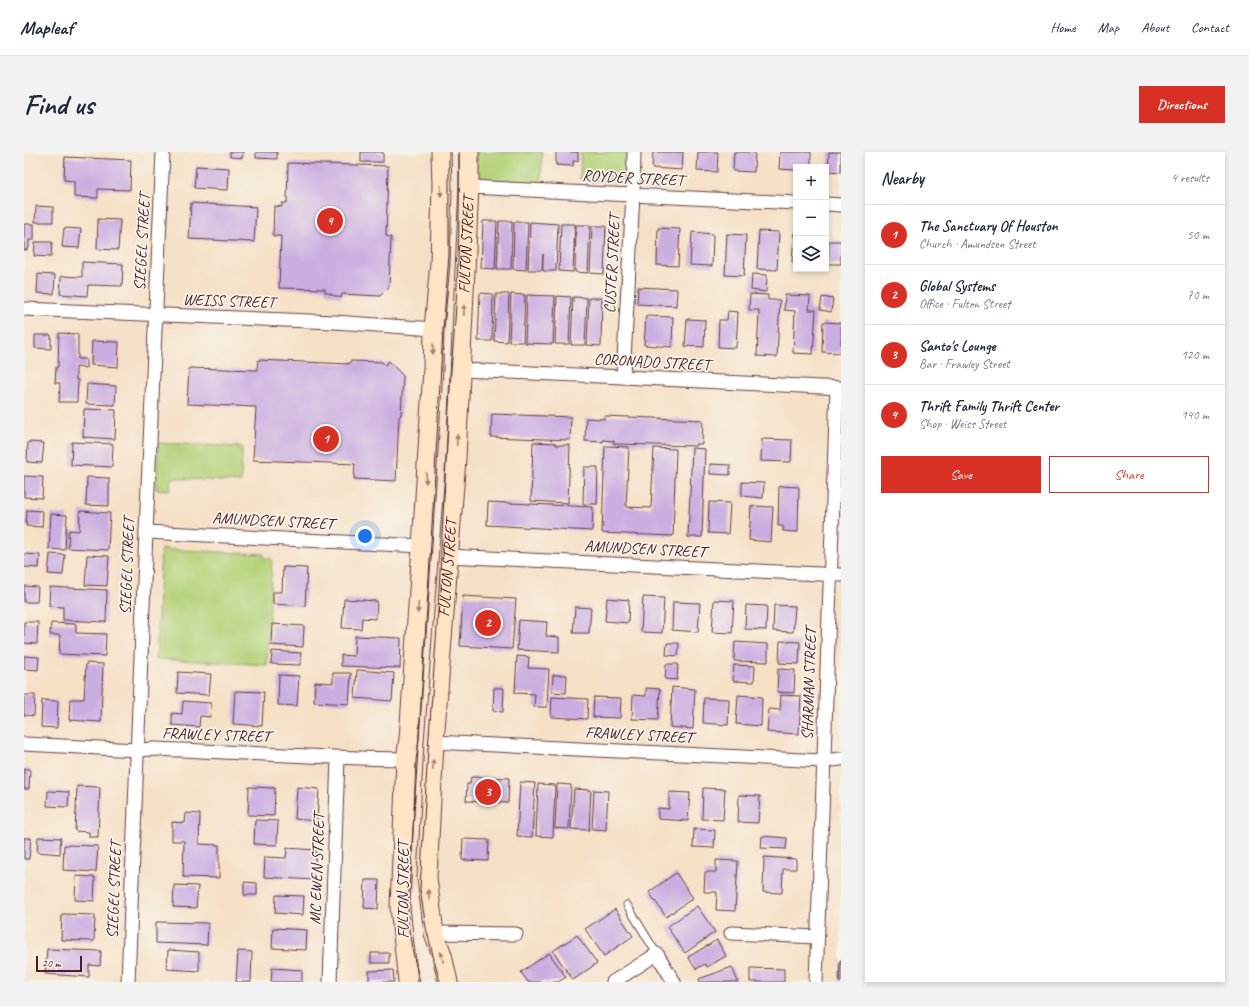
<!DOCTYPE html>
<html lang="en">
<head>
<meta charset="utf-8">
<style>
  :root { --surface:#fff; --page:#f2f2f3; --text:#1f2937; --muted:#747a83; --line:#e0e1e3; --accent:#d93025 }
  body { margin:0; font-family:Caveat,sans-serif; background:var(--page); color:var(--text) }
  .controls { position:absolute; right:12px; top:12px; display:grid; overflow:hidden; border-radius:0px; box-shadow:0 2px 6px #0003 }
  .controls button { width:36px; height:36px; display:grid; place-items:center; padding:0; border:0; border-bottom:1px solid var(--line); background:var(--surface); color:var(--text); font:20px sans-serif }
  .scale { position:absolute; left:12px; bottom:10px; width:46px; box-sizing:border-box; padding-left:4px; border:2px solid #4a1f2b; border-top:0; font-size:11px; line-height:14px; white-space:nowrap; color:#4a1f2b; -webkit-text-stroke:3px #f7f3e8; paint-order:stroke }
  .you { position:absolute; left:341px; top:384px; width:14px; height:14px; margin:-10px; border:3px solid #fff; border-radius:50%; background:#1a73e8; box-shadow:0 0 0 6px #1a73e833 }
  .badge { display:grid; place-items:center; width:26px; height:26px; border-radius:50%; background:var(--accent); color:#fff; font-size:13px; font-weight:700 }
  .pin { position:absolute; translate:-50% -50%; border:2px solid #fff; box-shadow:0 1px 4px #0006 }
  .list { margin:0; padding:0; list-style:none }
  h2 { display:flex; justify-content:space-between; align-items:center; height:52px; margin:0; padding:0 16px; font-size:17px }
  h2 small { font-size:13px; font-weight:400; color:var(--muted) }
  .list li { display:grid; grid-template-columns:26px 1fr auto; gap:12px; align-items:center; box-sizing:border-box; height:60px; padding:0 16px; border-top:1px solid var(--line) }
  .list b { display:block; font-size:15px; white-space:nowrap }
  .list p { margin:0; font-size:13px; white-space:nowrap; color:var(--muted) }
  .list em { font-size:13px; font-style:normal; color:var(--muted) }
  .actions { display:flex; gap:8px; padding:12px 16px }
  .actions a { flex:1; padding:9px 0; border:1px solid var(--accent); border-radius:0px; text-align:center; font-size:14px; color:var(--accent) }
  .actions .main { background:var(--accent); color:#fff }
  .icon { flex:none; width:22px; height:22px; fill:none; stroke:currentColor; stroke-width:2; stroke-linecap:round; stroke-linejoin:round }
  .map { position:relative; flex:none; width:817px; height:830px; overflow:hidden; border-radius:0px }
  header { display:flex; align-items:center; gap:24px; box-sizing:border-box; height:56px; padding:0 20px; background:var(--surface); border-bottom:1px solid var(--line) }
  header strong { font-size:19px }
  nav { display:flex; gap:22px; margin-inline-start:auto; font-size:14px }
  .intro { display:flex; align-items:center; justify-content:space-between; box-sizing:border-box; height:96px; padding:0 24px }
  h1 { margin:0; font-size:28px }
  .button { padding:10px 18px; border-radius:0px; background:var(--accent); color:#fff; font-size:14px; font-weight:700 }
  main { display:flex; gap:24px; padding:0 24px }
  aside { flex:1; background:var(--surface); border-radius:0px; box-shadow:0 2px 6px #0003 }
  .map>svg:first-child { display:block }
</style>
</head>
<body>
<header>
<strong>Mapleaf</strong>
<nav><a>Home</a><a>Map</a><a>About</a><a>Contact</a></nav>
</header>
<div class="intro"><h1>Find us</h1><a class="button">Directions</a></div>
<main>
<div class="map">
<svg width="817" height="830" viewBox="0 0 817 830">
  <rect width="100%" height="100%" fill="#f7f3e8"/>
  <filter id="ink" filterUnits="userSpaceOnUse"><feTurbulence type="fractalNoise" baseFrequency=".025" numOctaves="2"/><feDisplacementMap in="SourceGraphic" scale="8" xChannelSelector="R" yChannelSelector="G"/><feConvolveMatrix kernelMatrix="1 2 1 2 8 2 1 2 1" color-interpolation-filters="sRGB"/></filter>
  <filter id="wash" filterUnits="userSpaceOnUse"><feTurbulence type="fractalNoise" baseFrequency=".012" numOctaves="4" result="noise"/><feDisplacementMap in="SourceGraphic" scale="16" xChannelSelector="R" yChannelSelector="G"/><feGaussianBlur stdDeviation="0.9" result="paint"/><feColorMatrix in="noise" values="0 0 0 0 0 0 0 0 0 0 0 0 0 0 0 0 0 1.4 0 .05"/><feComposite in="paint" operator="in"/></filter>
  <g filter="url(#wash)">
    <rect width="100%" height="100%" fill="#f5e0c6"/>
    <g fill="#b3d279" stroke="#7e7852">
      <path d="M 452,0 L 518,0 L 517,32 L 458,27 L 452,22 Z"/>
      <path d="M 557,0 L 603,0 L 602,29 L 556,27 Z"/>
      <path d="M 134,291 L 218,295 L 217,330 L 147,326 L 146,338 L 132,337 Z"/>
      <path d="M 137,397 L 240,402 L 240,406 L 248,407 L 243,513 L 132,507 Z"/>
    </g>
    <g id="blocks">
      <g fill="#caade1">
        <path d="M 206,0 L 219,0 L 218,6 L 206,5 Z"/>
        <path d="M 232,0 L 253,0 L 253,7 L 232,6 Z"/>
        <rect x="337" y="0" width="22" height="10"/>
        <path d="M 532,0 L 554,0 L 554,9 L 549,9 L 549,14 L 532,13 Z"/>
        <path d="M 629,0 L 659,0 L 658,18 L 628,16 Z"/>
        <path d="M 674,0 L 694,0 L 693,20 L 673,19 Z"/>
        <path d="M 710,0 L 731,0 L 730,20 L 709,19 Z"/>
        <path d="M 756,0 L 787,0 L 787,15 L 772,15 L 772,18 L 755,17 Z"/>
        <path d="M 805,0 L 817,0 L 817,20 L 804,19 Z"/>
        <path d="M 41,5 L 107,8 L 106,38 L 74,37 L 74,46 L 50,45 L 50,29 L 40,28 Z"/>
        <path d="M 264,11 L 364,14 L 362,84 L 367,85 L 365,135 L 356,144 L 318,142 L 317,146 L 301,140 L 301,137 L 255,136 L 257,84 L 249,84 L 250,54 L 258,55 L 258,51 L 263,51 Z"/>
        <path d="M 172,14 L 205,16 L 204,38 L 170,36 Z"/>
        <path d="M 167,51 L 232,55 L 230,90 L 165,87 Z"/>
        <path d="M 12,54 L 29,55 L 29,70 L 11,70 Z"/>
        <path d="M 74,67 L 96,68 L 94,98 L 73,97 Z"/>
        <path d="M 459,69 L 473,69 L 471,117 L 457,116 Z"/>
        <path d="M 475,69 L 488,69 L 487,117 L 473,117 Z"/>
        <path d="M 490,70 L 504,70 L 502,118 L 489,117 Z"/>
        <path d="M 506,70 L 534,72 L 532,119 L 519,119 L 519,102 L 518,118 L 504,118 Z"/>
        <path d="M 0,72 L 10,72 L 10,88 L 5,88 L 5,96 L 3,96 L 3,98 L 0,98 Z"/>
        <path d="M 537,72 L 551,72 L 549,120 L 535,119 Z"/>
        <path d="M 552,73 L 566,73 L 564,121 L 551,120 Z"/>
        <path d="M 568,74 L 582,74 L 580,122 L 566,121 Z"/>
        <path d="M 40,76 L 57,77 L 55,96 L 38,95 Z"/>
        <path d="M 634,76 L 656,77 L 654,114 L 633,113 Z"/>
        <path d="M 735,79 L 755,80 L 753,118 L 733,117 Z"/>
        <path d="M 668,80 L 689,82 L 688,114 L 666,113 Z"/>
        <path d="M 770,81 L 772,82 L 772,110 L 768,110 Z"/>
        <path d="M 703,82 L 722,83 L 720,124 L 701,123 Z"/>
        <path d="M 805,89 L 817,89 L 817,112 L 804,112 Z"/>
        <path d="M 11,90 L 28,90 L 27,105 L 10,104 Z"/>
        <path d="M 58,110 L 99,112 L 98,134 L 64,133 L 63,144 L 36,142 L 37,124 L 58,125 Z"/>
        <path d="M 14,122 L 31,123 L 30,142 L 13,141 Z"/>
        <path d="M 728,122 L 743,123 L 742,140 L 727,138 Z"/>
        <path d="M 614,135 L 653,137 L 652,154 L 613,152 Z"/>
        <path d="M 456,141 L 469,142 L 468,189 L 454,189 Z"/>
        <path d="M 472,142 L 485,142 L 483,190 L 470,189 Z"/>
        <path d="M 487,142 L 501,143 L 499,190 L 485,190 Z"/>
        <path d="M 726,142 L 744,143 L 744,148 L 756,148 L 753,205 L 733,204 L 735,158 L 725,158 Z"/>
        <path d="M 503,143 L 531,144 L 529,192 L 501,191 Z"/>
        <path d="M 761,143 L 786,144 L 785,158 L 792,158 L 789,202 L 769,201 L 771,159 L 760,158 Z"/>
        <path d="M 533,144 L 547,145 L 545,192 L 531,192 Z"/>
        <path d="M 549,145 L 563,146 L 561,193 L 547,193 Z"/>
        <path d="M 798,145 L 809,147 L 807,160 L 796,158 Z"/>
        <path d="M 565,146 L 578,146 L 577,194 L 563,193 Z"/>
        <path d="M 704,159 L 714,160 L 712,196 L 694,195 L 695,168 L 703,168 Z"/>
        <path d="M 622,164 L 649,165 L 648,195 L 620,193 Z"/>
        <path d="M 663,167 L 681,168 L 680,195 L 661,194 Z"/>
        <path d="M 799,170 L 817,171 L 817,201 L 798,200 Z"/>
        <path d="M 35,181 L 54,182 L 54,207 L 62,207 L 62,216 L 52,215 L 52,228 L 54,228 L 53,250 L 35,250 L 36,231 L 31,231 L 32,215 L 34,215 Z"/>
        <path d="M 11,183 L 27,183 L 27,197 L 11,196 Z"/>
        <path d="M 68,189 L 95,190 L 94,215 L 67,213 Z"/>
        <path d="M 234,208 L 325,212 L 327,209 L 358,210 L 361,213 L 365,209 L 379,224 L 377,263 L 375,265 L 372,329 L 330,327 L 331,312 L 229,308 L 232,255 L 163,252 L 165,216 L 233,218 Z"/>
        <path d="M 63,232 L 92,234 L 91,253 L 62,252 Z"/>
        <path d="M 60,257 L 92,258 L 91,287 L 59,285 Z"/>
        <path d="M 468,262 L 547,265 L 546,288 L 467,285 Z"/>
        <path d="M 580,264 L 679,268 L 678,292 L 672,292 L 673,294 L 590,292 L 590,289 L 579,288 L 579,290 L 561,289 L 562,266 L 580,267 Z"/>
        <path d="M 738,287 L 768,288 L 767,310 L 737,309 Z"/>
        <path d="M 4,290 L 20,291 L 18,311 L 3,310 Z"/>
        <path d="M 48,290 L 89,292 L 88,315 L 47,313 Z"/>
        <path d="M 509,290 L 532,291 L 532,293 L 546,293 L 544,351 L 507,349 Z"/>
        <path d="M 581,294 L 605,295 L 602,355 L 627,356 L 630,296 L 652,297 L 649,384 L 578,381 Z"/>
        <path d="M 668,296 L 681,297 L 678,385 L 664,385 Z"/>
        <path d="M 686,312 L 706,313 L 706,323 L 686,322 Z"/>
        <path d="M 560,315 L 574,315 L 573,352 L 559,352 Z"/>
        <path d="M 0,324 L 19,325 L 18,346 L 0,345 Z"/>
        <path d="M 63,325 L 85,326 L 85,354 L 62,353 Z"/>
        <path d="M 718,330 L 740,331 L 739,346 L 718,344 Z"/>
        <path d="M 755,334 L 775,335 L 774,380 L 759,379 L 759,374 L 754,374 Z"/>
        <path d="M 464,350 L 569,355 L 568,379 L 463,373 Z"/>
        <path d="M 685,350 L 706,351 L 704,382 L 684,381 Z"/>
        <path d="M 727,354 L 749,355 L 747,390 L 725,388 Z"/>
        <path d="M 3,358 L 19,359 L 18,375 L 2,374 Z"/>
        <path d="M 56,359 L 86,361 L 84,398 L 44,396 L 45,378 L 55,379 Z"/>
        <path d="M 27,362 L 43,363 L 41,398 L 25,397 Z"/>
        <path d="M 0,402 L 16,403 L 15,416 L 0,415 Z"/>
        <path d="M 26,402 L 41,403 L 39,423 L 24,422 Z"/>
        <path d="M 63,403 L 85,404 L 83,434 L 61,433 Z"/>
        <path d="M 259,415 L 283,416 L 281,454 L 249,452 L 249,440 L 258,440 Z"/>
        <path d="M 0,434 L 14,435 L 13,450 L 0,450 Z"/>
        <path d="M 26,435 L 83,438 L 82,470 L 39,468 L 39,455 L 25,454 Z"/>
        <path d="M 439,444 L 492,447 L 488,497 L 436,494 Z"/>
        <path d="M 619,445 L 640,446 L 638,481 L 617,480 Z"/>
        <path d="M 583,446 L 605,448 L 604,471 L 581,469 Z"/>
        <path d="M 320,447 L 353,449 L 352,467 L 338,466 L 337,477 L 318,476 Z"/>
        <path d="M 690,448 L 710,449 L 708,481 L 688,480 Z"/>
        <path d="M 649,450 L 676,451 L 674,480 L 648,478 Z"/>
        <path d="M 722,453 L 743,454 L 742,478 L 721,477 Z"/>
        <path d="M 750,453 L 771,454 L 769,480 L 749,479 Z"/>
        <path d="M 551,455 L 567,456 L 565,481 L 549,481 Z"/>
        <path d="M 495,468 L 523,470 L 522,484 L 535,485 L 535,500 L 493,498 Z"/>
        <path d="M 0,470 L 14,470 L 13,492 L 0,491 Z"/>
        <path d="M 27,471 L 52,472 L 52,481 L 82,482 L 81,504 L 35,502 L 36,483 L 26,483 Z"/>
        <path d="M 248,472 L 280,474 L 279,495 L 247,493 Z"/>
        <path d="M 331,484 L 377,486 L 376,516 L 317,514 L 317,503 L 330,504 Z"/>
        <path d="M 756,489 L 776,490 L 775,512 L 755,511 Z"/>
        <path d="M 711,490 L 744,492 L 744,510 L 710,509 Z"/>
        <path d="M 643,491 L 655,491 L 654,504 L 642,503 Z"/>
        <path d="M 248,499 L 277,501 L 276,513 L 247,512 Z"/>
        <path d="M 0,504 L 15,505 L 14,518 L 0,517 Z"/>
        <path d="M 493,504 L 505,505 L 504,516 L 525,517 L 523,555 L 510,555 L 511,542 L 491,541 Z"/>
        <path d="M 62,511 L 79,512 L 77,570 L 45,568 L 46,547 L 60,547 Z"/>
        <path d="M 642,512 L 654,512 L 653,528 L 641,527 Z"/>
        <path d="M 710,513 L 731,514 L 730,530 L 709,529 Z"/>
        <path d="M 754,517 L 771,518 L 770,541 L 753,540 Z"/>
        <path d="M 333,518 L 370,521 L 368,549 L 331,546 Z"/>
        <path d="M 154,520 L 187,522 L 185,543 L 153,541 Z"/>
        <path d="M 309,521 L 327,521 L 325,552 L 290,550 L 291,530 L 309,531 Z"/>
        <path d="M 255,523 L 275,524 L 273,554 L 254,553 Z"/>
        <path d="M 529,523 L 543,523 L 542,541 L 528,540 Z"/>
        <path d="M 648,535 L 671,537 L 669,577 L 646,575 Z"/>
        <path d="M 470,536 L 480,536 L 479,560 L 469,559 Z"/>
        <path d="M 622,536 L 636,537 L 634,568 L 608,567 L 609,543 L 622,544 Z"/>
        <path d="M 211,539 L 240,540 L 238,574 L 209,572 Z"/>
        <path d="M 0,543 L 11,543 L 10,564 L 0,563 Z"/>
        <path d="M 714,543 L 738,545 L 737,574 L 712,572 Z"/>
        <path d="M 757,543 L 777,544 L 775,582 L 743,580 L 745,557 L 756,558 Z"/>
        <path d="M 528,545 L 564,547 L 563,567 L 527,565 Z"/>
        <path d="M 570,545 L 597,546 L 596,566 L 569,565 Z"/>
        <path d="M 680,546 L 705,547 L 704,573 L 679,571 Z"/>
        <path d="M 18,548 L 34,549 L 33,576 L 17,575 Z"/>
        <path d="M 159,549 L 187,551 L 186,565 L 176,564 L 175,575 L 148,573 L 148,561 L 158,562 Z"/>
        <path d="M 0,617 L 6,617 L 5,637 L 0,637 Z"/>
        <path d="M 447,625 L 485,626 L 484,651 L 442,649 L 443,632 L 446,632 Z"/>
        <path d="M 496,630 L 511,631 L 508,685 L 493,684 Z"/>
        <path d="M 514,632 L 531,633 L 529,685 L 512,684 Z"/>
        <path d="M 533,632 L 547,633 L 545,677 L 531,676 Z"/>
        <path d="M 53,634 L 76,635 L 74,685 L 65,685 L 65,680 L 51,679 Z"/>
        <path d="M 225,635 L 251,636 L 250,664 L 224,663 Z"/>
        <path d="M 273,635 L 295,637 L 293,669 L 271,667 Z"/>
        <path d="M 679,636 L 701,637 L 699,668 L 678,667 Z"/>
        <path d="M 550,637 L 567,638 L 565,678 L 547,677 Z"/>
        <path d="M 570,638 L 584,639 L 582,678 L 568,677 Z"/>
        <path d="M 24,639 L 45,640 L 44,655 L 23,654 Z"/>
        <path d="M 645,640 L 666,641 L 664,669 L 634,667 L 634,656 L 645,657 Z"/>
        <path d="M 715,643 L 736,644 L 734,671 L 714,670 Z"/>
        <path d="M 162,661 L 176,662 L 175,692 L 195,693 L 195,726 L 159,725 L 160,689 L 148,689 L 148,670 L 161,671 Z"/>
        <path d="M 231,668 L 254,669 L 253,693 L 230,692 Z"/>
        <path d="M 670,677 L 691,678 L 690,696 L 669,695 Z"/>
        <path d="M 738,684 L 763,686 L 762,697 L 737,696 Z"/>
        <path d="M 14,685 L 37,686 L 36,702 L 13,700 Z"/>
        <path d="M 0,686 L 7,686 L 5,707 L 0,707 Z"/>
        <path d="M 439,687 L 465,688 L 464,709 L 438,708 Z"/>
        <path d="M 40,693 L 74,694 L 72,720 L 39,718 Z"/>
        <path d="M 263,696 L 292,698 L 290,728 L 240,725 L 241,705 L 262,706 Z"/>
        <path d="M 740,705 L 772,707 L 772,717 L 759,717 L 758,741 L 739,740 Z"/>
        <path d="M 692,708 L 714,709 L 711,759 L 692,758 L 693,740 L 680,740 L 681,720 L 692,720 Z"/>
        <path d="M 652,721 L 669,746 L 642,765 L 625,740 Z"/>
        <path d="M 52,724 L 71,725 L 70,749 L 51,748 Z"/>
        <path d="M 341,728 L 355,728 L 354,757 L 340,756 Z"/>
        <path d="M 220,730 L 233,731 L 233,743 L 220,743 Z"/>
        <path d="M 150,733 L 174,734 L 172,756 L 149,755 Z"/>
        <path d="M 252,743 L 280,744 L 279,763 L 251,761 Z"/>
        <path d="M 673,754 L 691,780 L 661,801 L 643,775 Z"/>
        <path d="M 591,757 L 609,784 L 580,804 L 561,777 Z"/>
        <path d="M 38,762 L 71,763 L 70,789 L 37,788 Z"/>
        <path d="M 132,770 L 184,771 L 183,793 L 132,791 Z"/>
        <path d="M 249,776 L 283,778 L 282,798 L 248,796 Z"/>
        <path d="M 553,783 L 573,811 L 549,828 L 529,799 Z"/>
        <path d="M 693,788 L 702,804 L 683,815 L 681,812 L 672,817 L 664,805 Z"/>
        <path d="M 23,797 L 77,799 L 76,814 L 65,813 L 65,825 L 21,822 Z"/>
        <path d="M 144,798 L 175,800 L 175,819 L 143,817 Z"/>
        <path d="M 214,799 L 228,800 L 227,830 L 212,830 Z"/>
        <rect x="347" y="801" width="18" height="10"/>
        <path d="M 525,801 L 542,825 L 534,830 L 504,830 L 497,820 Z"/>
        <path d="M 816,808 L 817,808 L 817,830 L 815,830 Z"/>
        <path d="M 708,815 L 714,830 L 676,830 L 675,827 Z"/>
        <path d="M 248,816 L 278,818 L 278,830 L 247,830 Z"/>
        <path d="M 726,816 L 760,817 L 760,830 L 726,830 Z"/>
        <path d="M 369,818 L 370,830 L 345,830 L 345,819 Z"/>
      </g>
    </g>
  </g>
  <g filter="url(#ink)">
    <use href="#blocks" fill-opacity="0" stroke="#643c42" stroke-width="1"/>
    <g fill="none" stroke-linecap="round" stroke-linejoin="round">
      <g stroke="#643c42" stroke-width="9">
        <path id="service" d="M 603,753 L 633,802"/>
      </g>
      <g stroke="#643c42" stroke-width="15">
        <g id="minor">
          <path d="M 445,35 L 772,51"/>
          <path d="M 802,52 L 817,53"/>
          <path d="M 0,157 L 310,170 L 410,177"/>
          <path d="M 437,218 L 599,225 L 817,236"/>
          <path d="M 599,225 L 609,43 L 610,0"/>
          <path d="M 122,380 L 398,394"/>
          <path d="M 424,404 L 817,423"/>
          <path d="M 410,590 L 799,609 L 817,607"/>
          <path d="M 0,592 L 113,598 L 130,597 C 214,600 298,606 382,607"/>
          <path d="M 410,781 L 492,782"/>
          <path d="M 707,781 L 793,785"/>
          <path d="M 104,830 L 122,380 L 139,0"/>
          <path d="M 306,830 L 314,606"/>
          <path d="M 589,830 L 633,802 L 650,830"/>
          <path d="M 792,830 L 813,236"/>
        </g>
      </g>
      <g stroke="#643c42" stroke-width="21">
        <g id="secondary">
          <path d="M 384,830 L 376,755 L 382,607 L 385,587 L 398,394 L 409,217 L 410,177 L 416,111 L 418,34 L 417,0"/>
          <path id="s1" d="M 424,830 L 418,803 L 410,781 L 403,726 L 410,590 L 432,307 L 445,35 L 445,0"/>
        </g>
      </g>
      <use href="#service" stroke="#fff" stroke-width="7"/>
      <use href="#minor" stroke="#fff" stroke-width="13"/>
      <use href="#secondary" stroke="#ffe4c6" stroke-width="19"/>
      <g stroke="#4a1f2b" stroke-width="1">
        <path d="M 396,830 C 390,805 383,781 384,755 L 406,408 L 419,178 L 425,103 L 425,0"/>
        <path d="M 416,830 L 402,776 L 396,737 L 404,597 L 413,475 L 427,218 C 434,146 436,72 435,0"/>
      </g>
    </g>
    <defs><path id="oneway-solid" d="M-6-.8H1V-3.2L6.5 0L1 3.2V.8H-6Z"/></defs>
    <g fill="#a48278">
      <use href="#oneway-solid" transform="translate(417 39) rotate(91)"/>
      <use href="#oneway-solid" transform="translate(440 158) rotate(-87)"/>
      <use href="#oneway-solid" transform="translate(409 197) rotate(91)"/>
      <use href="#oneway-solid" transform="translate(433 288) rotate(-87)"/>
      <use href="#oneway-solid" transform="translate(402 326) rotate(93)"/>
      <use href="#oneway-solid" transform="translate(394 456) rotate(94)"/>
      <use href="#oneway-solid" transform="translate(409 613) rotate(-87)"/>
      <use href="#oneway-solid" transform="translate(405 743) rotate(-97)"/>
      <use href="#oneway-solid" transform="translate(418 805) rotate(-105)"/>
    </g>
  </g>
  <g text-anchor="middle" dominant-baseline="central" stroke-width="3.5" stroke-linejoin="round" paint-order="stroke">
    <g font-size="16" fill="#4a1f2b" stroke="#f7f3e8">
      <text transform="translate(609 26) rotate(3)">ROYDER STREET</text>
      <text transform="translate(118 90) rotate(-87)">SIEGEL STREET</text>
      <text stroke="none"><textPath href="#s1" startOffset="741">FULTON STREET</textPath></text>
      <text transform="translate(588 112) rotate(-87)">CUSTER STREET</text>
      <text transform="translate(205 149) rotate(2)">WEISS STREET</text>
      <text transform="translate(628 210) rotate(3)">CORONADO STREET</text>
      <text transform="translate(249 369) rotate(3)">AMUNDSEN STREET</text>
      <text transform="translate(621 397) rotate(3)">AMUNDSEN STREET</text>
      <text transform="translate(103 414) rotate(-88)">SIEGEL STREET</text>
      <text stroke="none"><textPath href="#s1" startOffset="417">FULTON STREET</textPath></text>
      <text transform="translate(785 532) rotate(-88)">SHARMAN STREET</text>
      <text transform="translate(192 583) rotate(2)">FRAWLEY STREET</text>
      <text transform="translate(615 583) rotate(3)">FRAWLEY STREET</text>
      <text transform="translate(293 717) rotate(-88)">MC EWEN STREET</text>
      <text transform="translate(90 738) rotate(-88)">SIEGEL STREET</text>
      <text transform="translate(379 738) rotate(-90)">FULTON STREET</text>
    </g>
  </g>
</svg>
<div class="controls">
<button>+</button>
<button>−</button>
<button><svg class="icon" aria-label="layers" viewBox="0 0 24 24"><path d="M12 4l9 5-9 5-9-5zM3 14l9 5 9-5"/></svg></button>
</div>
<div class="scale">20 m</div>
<div class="you"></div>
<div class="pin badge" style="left:302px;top:287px">1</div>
<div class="pin badge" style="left:464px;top:471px">2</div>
<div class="pin badge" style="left:464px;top:640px">3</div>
<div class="pin badge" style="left:306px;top:69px">4</div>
</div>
<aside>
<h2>Nearby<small>4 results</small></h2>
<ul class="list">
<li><span class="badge">1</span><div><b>The Sanctuary Of Houston</b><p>Church · Amundsen Street</p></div><em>50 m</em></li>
<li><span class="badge">2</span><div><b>Global Systems</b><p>Office · Fulton Street</p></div><em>70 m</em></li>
<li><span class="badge">3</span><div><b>Santo's Lounge</b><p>Bar · Frawley Street</p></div><em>120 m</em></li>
<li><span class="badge">4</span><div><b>Thrift Family Thrift Center</b><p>Shop · Weiss Street</p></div><em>140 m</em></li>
</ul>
<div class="actions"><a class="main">Save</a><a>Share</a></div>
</aside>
</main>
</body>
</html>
